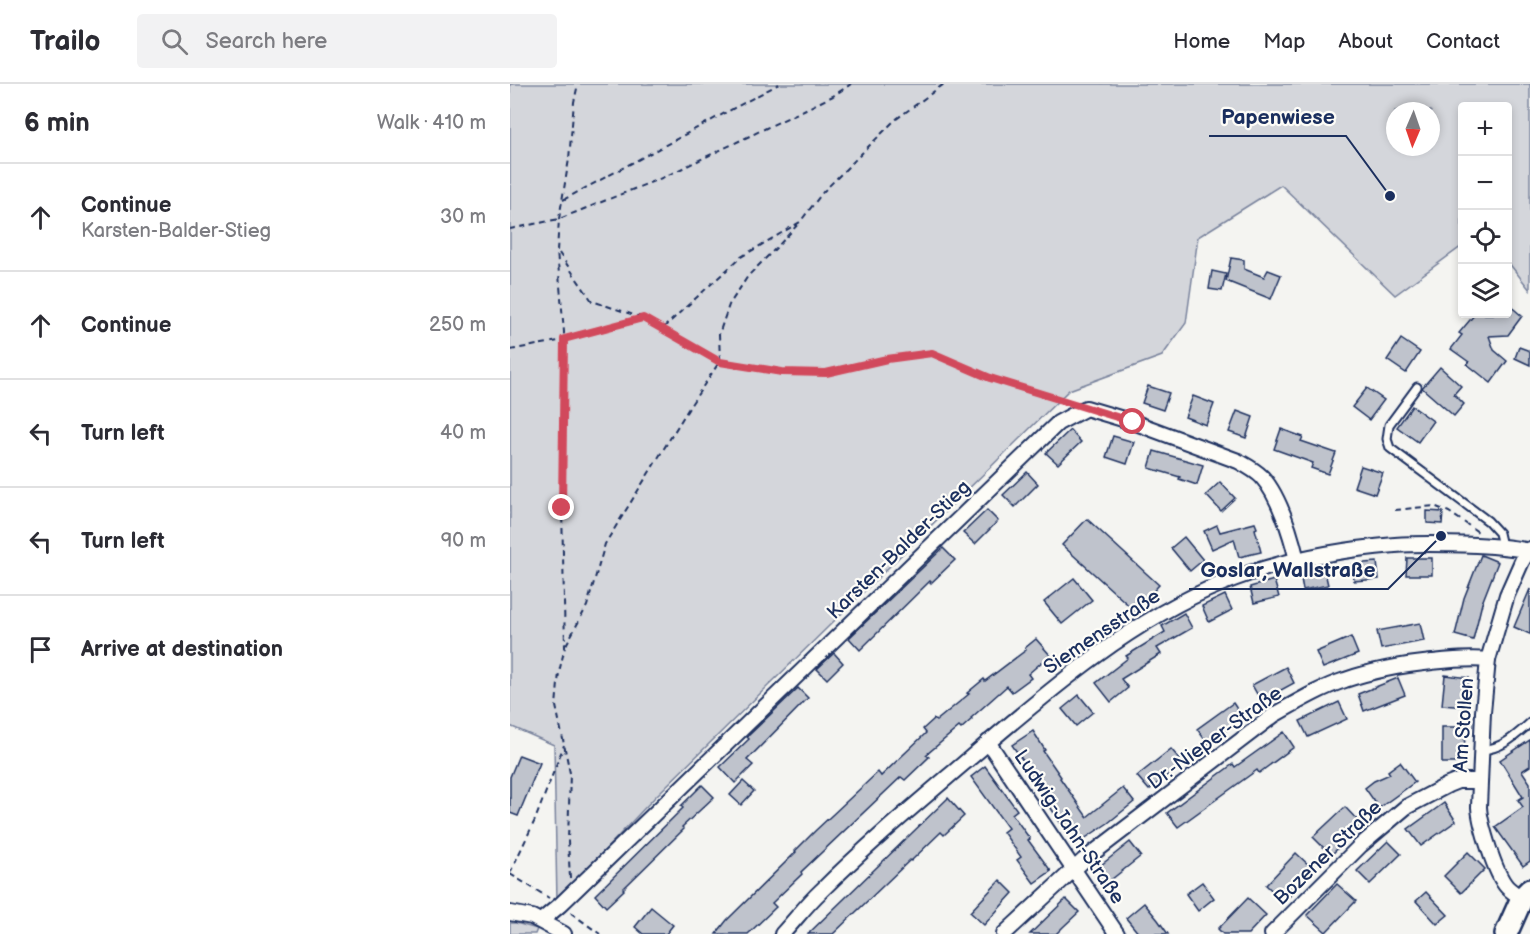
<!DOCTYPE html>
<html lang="en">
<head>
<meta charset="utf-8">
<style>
  :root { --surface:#fff; --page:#f2f2f3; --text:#2b2b33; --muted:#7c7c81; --line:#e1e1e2 }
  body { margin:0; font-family:"Balsamiq Sans",sans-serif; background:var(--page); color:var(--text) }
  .controls { position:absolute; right:18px; top:18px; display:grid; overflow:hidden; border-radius:6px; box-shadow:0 3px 9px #0003 }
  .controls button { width:54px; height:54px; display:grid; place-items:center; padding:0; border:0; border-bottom:2px solid var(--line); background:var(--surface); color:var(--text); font:30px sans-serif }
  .compass { position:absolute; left:876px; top:18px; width:54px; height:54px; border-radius:50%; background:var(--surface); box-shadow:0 3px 9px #0003; rotate:182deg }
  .stop { position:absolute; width:18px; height:18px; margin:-14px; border:4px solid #d1495b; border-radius:50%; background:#fff }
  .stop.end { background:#d1495b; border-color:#fff; box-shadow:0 2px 6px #0008 }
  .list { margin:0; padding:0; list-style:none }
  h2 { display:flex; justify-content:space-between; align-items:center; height:78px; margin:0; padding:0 24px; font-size:26px }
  h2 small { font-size:20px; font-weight:400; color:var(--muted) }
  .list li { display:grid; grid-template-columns:39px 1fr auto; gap:18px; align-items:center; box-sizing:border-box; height:108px; padding:0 24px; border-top:2px solid var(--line) }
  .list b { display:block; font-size:22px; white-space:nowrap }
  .list p { margin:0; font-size:20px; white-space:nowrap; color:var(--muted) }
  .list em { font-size:20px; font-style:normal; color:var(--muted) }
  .icon { flex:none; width:33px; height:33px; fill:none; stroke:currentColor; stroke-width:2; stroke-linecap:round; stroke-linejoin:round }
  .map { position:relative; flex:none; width:1020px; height:850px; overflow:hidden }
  header { display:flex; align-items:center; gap:36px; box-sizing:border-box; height:84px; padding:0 30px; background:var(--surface); border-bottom:2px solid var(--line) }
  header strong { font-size:28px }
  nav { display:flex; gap:33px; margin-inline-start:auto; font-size:21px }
  .search { width:420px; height:54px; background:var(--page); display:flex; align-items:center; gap:15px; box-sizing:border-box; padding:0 21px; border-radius:6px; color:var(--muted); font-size:22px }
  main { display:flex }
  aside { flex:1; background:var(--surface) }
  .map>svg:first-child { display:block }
</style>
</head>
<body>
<header>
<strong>Trailo</strong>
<div class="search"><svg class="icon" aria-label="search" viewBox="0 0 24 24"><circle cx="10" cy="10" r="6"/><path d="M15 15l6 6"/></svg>Search here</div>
<nav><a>Home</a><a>Map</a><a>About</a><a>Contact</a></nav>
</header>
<main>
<aside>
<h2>6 min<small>Walk · 410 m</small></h2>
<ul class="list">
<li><svg class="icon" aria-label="ahead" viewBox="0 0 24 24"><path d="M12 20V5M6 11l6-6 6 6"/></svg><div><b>Continue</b><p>Karsten-Balder-Stieg</p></div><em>30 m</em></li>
<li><svg class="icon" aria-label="ahead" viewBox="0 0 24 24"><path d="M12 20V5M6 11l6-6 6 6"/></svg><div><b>Continue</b></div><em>250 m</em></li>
<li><svg class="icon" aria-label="left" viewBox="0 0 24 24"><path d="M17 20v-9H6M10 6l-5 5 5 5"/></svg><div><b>Turn left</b></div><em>40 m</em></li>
<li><svg class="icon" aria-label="left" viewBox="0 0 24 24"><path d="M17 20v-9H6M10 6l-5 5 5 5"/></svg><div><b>Turn left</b></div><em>90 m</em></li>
<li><svg class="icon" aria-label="arrive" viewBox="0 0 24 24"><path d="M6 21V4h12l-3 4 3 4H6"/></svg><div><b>Arrive at destination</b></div></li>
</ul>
</aside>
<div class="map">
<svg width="1020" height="850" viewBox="0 0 1020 850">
  <rect width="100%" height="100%" fill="#f4f4f1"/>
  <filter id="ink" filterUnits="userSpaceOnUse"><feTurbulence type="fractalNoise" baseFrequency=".0167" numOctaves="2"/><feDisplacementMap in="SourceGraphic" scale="12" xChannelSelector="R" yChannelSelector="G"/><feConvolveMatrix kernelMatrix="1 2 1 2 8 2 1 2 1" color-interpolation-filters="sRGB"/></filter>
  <g filter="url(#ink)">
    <g fill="#d4d6db" stroke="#78829c" stroke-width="1.5" fill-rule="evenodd">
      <path d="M 0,0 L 1020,0 L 1020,206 L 998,178 L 998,22 L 952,22 L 952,162 L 885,211 L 771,101 L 688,153 L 676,239 L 652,272 L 559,306 L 146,712 L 47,817 L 44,661 L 0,642 ZM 885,27 L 921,27 L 921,63 L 885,63 Z"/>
      <path d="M 0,839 L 6,839 L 27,845 L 25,850 L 0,850 Z"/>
    </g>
    <g fill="#bfc3cc" stroke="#1b2f5e" stroke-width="1.5">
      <path d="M 721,174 L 734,176 L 734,185 L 754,193 L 758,186 L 771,191 L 761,215 L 716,197 Z"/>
      <path d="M 702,187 L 716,190 L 712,207 L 699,205 Z"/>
      <path d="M 998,220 L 1012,232 L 998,251 L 979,252 L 984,266 L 997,277 L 981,299 L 957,280 L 959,278 L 941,265 L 952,251 L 949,249 L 965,230 L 998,230 Z"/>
      <path d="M 891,255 L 910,268 L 896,289 L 877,276 Z"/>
      <path d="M 1009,263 L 1020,267 L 1020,281 L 1005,274 Z"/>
      <path d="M 930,283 L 951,302 L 944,310 L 954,320 L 944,332 L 912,304 Z"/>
      <path d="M 638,302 L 659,309 L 653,326 L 632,319 Z"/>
      <path d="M 857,304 L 874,316 L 859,336 L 842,323 Z"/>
      <path d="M 683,312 L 704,320 L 696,341 L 675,333 Z"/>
      <path d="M 902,322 L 923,337 L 908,358 L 887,343 Z"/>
      <path d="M 727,327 L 743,333 L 736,354 L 719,348 Z"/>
      <path d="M 771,345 L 793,353 L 791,357 L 826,369 L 818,390 L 801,384 L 803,379 L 764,365 Z"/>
      <path d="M 560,346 L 571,358 L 548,380 L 536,369 Z"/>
      <path d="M 603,352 L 624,358 L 617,380 L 596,373 Z"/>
      <path d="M 644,367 L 693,381 L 687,401 L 669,395 L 670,393 L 639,384 Z"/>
      <path d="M 851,382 L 873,389 L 865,410 L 844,403 Z"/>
      <path d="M 517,388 L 528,400 L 505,423 L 493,411 Z"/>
      <path d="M 710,398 L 725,414 L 711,427 L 696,411 Z"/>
      <path d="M 477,426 L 488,437 L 465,460 L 453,449 Z"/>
      <path d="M 917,427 L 933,428 L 932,440 L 917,439 Z"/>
      <path d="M 577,435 L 649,501 L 625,527 L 552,461 Z"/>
      <path d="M 745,439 L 747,444 L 745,445 L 751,468 L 729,473 L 724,455 L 702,465 L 694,447 L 707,441 L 710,448 Z"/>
      <path d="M 674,453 L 693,476 L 680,487 L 661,464 Z"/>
      <path d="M 433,464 L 445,476 L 421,499 L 420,497 L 350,566 L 339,554 Z"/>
      <path d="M 971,471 L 988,478 L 972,519 L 963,556 L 945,551 L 954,514 Z"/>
      <path d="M 897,474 L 922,474 L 922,491 L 896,491 Z"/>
      <path d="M 867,478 L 869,495 L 844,497 L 842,480 Z"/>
      <path d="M 814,484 L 818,501 L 793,506 L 790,489 Z"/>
      <path d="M 564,494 L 582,516 L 552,540 L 534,518 Z"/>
      <path d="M 764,496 L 769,513 L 744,519 L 740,503 Z"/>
      <path d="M 1020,505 L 1020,550 L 1004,543 Z"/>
      <path d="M 715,511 L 722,526 L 699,538 L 692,522 Z"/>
      <path d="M 674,529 L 682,544 L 647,564 L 651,570 L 611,595 L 618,604 L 601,618 L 586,599 L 618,574 L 616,572 L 655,548 L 652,542 Z"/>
      <path d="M 910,539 L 914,557 L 871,565 L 867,547 Z"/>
      <path d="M 841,553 L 848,570 L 813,584 L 806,568 Z"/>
      <path d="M 526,555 L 540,571 L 518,590 L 521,594 L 502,608 L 497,602 L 461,634 L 462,635 L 451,645 L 449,643 L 416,671 L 419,673 L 395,696 L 391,693 L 291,788 L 292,790 L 262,819 L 266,823 L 238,850 L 206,850 L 217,836 L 286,768 L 285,767 L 306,746 L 368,688 L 371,692 L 416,649 L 413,645 L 424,635 L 426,637 L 459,610 L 457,609 L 474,595 L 475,597 L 516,566 L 515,564 Z"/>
      <path d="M 324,569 L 333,579 L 317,595 L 307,585 Z"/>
      <path d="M 776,583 L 784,599 L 751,617 L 742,601 Z"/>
      <path d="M 935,591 L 959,594 L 956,623 L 932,621 Z"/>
      <path d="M 888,594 L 895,611 L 854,627 L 848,610 Z"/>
      <path d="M 288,604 L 298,614 L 237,676 L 243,681 L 225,699 L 210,683 L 239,655 L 237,653 Z"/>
      <path d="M 569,611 L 583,628 L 566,642 L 552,625 Z"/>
      <path d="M 829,618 L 837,635 L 798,653 L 790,637 Z"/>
      <path d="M 723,619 L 733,634 L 698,660 L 687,645 Z"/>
      <path d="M 932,643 L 955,643 L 954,679 L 932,679 Z"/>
      <path d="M 523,647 L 535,666 L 533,667 L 551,693 L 550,694 L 577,733 L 613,704 L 624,718 L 598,739 L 565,761 L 518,689 L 520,687 L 502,661 Z"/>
      <path d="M 774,648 L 784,663 L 749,689 L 747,686 L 668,743 L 657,729 L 723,680 L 725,683 Z"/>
      <path d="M 1020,656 L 1020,682 L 1012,687 L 1020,699 L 1020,777 L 1013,782 L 985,743 L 1013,723 L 1008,716 L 1013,713 L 990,676 Z"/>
      <path d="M 661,665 L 673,679 L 639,706 L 627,692 Z"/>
      <path d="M 9,671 L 30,679 L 8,732 L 0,729 L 0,693 Z"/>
      <path d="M 890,678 L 905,698 L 869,724 L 855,704 L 864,697 L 880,690 L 878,687 Z"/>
      <path d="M 475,682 L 507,726 L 502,730 L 520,755 L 518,756 L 541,787 L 524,799 L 507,776 L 511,773 L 493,748 L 498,744 L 461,693 Z"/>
      <path d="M 233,697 L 244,707 L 231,721 L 220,711 Z"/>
      <path d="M 192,701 L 204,713 L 172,743 L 174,745 L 113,805 L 114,806 L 96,823 L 85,811 L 173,724 L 171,722 Z"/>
      <path d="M 438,714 L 454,732 L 434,751 L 431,748 L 401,777 L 400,776 L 323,850 L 298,850 Z"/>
      <path d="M 934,719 L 946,737 L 911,762 L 898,745 Z"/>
      <path d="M 835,723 L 852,741 L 821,771 L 803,753 Z"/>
      <path d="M 878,757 L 891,770 L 860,800 L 847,787 Z"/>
      <path d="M 620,758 L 631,772 L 597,799 L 586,785 Z"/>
      <path d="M 958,768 L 975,785 L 951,809 L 934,792 Z"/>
      <path d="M 786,769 L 804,786 L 774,818 L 756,801 Z"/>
      <path d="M 490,796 L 503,809 L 474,841 L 460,828 Z"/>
      <path d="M 692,798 L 704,814 L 688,827 L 676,810 Z"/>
      <path d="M 827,800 L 846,817 L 816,848 L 797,831 Z"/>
      <path d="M 916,808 L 938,831 L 927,840 L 906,817 Z"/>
      <path d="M 738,814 L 756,831 L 738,850 L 713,850 L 708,845 Z"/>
      <path d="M 556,815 L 569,828 L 553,843 L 546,850 L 520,850 Z"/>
      <path d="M 634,819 L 648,836 L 658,850 L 629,850 L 616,834 Z"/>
      <path d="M 141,823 L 163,841 L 156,850 L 133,850 L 125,843 Z"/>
    </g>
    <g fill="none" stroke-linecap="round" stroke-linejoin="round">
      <g stroke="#1b2f5e" stroke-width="11">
        <g id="lane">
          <path d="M 907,303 L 879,341 L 877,355 L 880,364 L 978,437 L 989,449 L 992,462"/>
          <path d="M 971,666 C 992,665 1005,652 1020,639"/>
        </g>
      </g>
      <g stroke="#1b2f5e" stroke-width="18">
        <g id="street">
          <path d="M 478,658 L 607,850"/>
          <path d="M 1012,814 C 1007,811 1001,807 997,803 C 985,790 970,740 969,723 L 973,628 L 978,576 L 997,511 L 1012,477 L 1020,465"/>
          <path d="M 0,829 L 22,833 L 54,850"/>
          <path d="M 31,837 L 50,821 L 548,339 L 576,324 L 623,338 L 728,377 C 737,382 745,386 752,393 C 769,412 781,451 787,476"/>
          <path d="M 272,850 C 285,836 297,820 311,807 C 356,762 405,721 453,680 C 532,613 616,538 713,499 C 767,477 826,466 885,461 C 912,459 939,460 966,461 C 984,462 1002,463 1020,467"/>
          <path d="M 494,850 L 574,776 L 764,631 C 787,618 810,604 835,596 C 864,586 893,581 922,578 C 941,576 959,574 978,576"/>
          <path d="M 762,850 L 851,761 L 896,723 L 938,701 L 948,697 L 970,697"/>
        </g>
      </g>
      <g stroke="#1b2f5e" stroke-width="26">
        <path id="primary" d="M 996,850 L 1012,814 L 1020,806"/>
      </g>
      <g stroke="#1b2f5e" stroke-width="2" stroke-dasharray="6 4.5" stroke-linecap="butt">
        <path d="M 53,116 L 269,0"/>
        <path d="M 0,145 L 49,135 L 154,93 L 323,12 L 341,0"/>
        <path d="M 49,169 L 82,217 L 133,234 L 210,277 L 272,288 L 316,289 L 377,275 L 422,269 L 480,294 L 559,318"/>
        <path d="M 153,244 L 231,173 L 290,138 L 313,108 L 385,36 L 434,0"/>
        <path d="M 0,266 L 54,256 L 133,234"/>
        <path d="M 885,426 L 924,422 L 939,428 L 968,448"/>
        <path d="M 56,561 L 77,522 L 95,460 L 182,319 L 210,277 L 209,250 L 219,221 L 238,192 L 268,162 L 290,138"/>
        <path d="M 0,789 L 25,736 L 54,661"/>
        <path d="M 0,790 L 39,814"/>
        <path d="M 60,794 L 58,757 L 60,689 L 46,622 L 49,588 L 55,563 L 52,424 L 54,248 L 47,167 L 49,135 L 59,75 L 64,18 L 68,0"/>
        <path d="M 61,829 L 90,850"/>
      </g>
      <use href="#lane" stroke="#fdfcf7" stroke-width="7"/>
      <use href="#street" stroke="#fdfcf7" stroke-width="14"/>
      <use href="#primary" stroke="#fdfcf7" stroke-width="21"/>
    </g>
  </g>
  <g fill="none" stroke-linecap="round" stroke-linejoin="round" filter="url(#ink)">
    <path stroke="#d1495b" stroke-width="8" d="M 52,424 L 54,255 L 133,234 L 210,278 L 272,288 L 316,289 L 377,275 L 422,269 L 480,294 L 623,338"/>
  </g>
  <g text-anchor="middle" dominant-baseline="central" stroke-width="4.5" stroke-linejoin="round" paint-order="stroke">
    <g font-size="20" fill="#1b2f5e" stroke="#fdfcf7">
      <text transform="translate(389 466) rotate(-44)">Karsten-Balder-Stieg</text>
      <text transform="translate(592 548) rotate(-34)">Siemensstraße</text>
      <text transform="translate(954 641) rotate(-86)">Am Stollen</text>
      <text transform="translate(705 654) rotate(-36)">Dr.-Nieper-Straße</text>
      <text transform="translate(559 743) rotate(56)">Ludwig-Jahn-Straße</text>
      <text transform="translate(818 769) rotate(-44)">Bozener Straße</text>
    </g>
  </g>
  <path fill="none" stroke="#1b2f5e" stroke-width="2" d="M880 112L836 52H699M931 452L878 505H679"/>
  <g fill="#1b2f5e" stroke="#fdfcf7" stroke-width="2">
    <circle cx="880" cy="112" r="6"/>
    <circle cx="931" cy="452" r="6"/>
  </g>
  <g font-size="21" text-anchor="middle" font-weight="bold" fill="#1b2f5e" stroke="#fdfcf7" stroke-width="4.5" stroke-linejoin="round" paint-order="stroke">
    <text x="768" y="40">Papenwiese</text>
    <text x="778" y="493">Goslar, Wallstraße</text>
  </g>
</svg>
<div class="controls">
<button>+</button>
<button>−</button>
<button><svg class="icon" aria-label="locate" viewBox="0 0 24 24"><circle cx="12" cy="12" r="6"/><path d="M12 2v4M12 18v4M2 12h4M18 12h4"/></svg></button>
<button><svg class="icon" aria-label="layers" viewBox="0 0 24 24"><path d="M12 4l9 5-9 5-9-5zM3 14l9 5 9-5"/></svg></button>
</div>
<svg class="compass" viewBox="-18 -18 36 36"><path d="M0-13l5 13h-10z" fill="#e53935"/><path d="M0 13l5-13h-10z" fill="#7c7c81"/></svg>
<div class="stop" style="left:623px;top:338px"></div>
<div class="stop end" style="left:52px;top:424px"></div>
</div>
</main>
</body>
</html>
